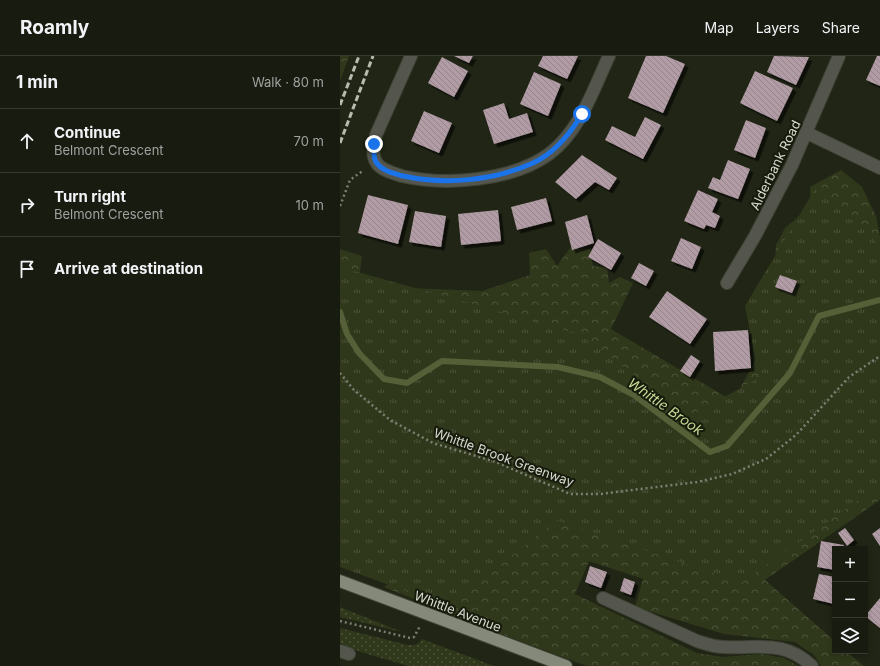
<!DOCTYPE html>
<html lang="en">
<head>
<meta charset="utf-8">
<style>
  :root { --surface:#181c10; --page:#25291e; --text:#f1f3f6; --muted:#9fa19f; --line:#363a30 }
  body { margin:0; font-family:Inter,sans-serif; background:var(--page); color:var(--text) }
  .controls { position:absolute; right:12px; bottom:12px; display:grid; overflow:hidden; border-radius:0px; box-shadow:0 2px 6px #0003 }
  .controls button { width:36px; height:36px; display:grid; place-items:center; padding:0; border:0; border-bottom:1px solid var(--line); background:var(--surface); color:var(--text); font:20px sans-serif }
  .stop { position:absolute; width:12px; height:12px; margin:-9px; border:3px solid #1a73e8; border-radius:50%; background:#fff }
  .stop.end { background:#1a73e8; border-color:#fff; box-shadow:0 1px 4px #0008 }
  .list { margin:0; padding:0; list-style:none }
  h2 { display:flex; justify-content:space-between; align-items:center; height:52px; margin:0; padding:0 16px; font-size:17px }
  h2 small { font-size:13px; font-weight:400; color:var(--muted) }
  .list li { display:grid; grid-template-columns:26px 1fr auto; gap:12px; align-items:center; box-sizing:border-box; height:64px; padding:0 16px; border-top:1px solid var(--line) }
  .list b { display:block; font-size:15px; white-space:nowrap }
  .list p { margin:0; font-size:13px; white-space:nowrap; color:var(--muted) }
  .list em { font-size:13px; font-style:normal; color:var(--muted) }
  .icon { flex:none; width:22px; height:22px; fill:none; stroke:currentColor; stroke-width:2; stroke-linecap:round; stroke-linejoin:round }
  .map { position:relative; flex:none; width:540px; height:610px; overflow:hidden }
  header { display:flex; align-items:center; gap:24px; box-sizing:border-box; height:56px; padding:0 20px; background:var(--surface); border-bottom:1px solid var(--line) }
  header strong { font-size:19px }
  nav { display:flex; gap:22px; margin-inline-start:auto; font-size:14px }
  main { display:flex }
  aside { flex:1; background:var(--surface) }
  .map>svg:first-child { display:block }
</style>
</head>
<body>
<header>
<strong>Roamly</strong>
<nav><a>Map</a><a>Layers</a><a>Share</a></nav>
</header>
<main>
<aside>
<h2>1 min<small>Walk · 80 m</small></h2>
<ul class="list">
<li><svg class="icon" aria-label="ahead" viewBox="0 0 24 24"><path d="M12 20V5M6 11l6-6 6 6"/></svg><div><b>Continue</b><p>Belmont Crescent</p></div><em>70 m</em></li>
<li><svg class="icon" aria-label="right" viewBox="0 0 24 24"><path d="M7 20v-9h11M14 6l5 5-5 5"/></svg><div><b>Turn right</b><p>Belmont Crescent</p></div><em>10 m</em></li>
<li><svg class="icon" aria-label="arrive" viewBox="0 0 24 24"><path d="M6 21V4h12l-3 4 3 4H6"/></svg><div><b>Arrive at destination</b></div></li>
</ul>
</aside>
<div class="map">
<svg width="540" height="610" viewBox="0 0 540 610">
  <defs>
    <pattern id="grass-dots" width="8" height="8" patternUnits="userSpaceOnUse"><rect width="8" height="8" fill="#30381b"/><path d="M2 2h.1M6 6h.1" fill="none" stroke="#4d543b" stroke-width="1.8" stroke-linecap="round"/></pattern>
    <pattern id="forest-crowns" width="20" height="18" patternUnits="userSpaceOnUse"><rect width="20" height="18" fill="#30381b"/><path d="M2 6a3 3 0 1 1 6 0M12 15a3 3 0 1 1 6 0" fill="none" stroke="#4d543b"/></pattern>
    <pattern id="park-tufts" width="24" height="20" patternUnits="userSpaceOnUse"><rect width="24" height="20" fill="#30381b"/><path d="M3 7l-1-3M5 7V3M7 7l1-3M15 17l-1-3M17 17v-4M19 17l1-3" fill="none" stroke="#4d543b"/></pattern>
    <pattern id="building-back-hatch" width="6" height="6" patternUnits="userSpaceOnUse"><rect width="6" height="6" fill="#b19ca5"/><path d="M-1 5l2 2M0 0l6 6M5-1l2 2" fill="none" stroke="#95858b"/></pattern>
    <filter id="shadow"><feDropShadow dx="3.5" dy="3.5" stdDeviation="0" flood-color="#0009"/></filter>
  </defs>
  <rect width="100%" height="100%" fill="#202515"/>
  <g fill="url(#grass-dots)">
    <path d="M 0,551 L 62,576 L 0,561 Z"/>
    <path d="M 0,572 L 68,589 C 75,589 78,589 82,583 L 154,610 L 68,610 L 21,596 L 0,587 Z"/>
  </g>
  <g fill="url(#forest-crowns)">
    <path d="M 0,0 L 9,0 L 0,25 Z"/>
    <path d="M 501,114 L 522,131 L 536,160 L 540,181 L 540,283 L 443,386 L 0,298 L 0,193 L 22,200 L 18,230 L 142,235 L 190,219 L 189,197 L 206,193 L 217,210 L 230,192 L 250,193 L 253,210 L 267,212 L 269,227 L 280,221 L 293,227 L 271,273 L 393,345 L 432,275 L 436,189 L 445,172 L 471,150 L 470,131 Z"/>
    <path d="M 540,359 L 540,444 L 425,524 L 495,585 L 495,595 L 506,595 L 524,610 L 481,610 L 474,599 L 455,586 L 384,578 L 295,551 L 303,523 L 249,505 L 235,538 L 357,597 L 383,601 L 421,598 L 444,602 L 458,610 L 247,610 L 148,573 L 44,531 L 174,448 Z"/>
  </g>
  <path fill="url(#park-tufts)" d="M 478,128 L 540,190 L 540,429 L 401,527 L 216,464 L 109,551 L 0,511 L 0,211 L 239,278 L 350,360 L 419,322 L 405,250 Z"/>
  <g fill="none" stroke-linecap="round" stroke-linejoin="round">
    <path stroke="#556038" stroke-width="6" d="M 0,256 L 7,278 L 19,297 L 44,323 L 67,327 L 102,305 L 218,311 L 260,321 L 294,339 L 370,396 L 387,390 L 450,317 L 479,260 L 540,244"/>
  </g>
  <g fill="url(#building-back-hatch)" filter="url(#shadow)">
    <path d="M 114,0 L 133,0 L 129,7 Z"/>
    <path d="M 203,0 L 238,0 L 227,23 L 198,10 Z"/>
    <path d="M 306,0 L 326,0 L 345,8 L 323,57 L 288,42 Z"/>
    <path d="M 434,0 L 469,1 L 456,29 L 427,16 Z"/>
    <path d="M 537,0 L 540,0 L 540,30 L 526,24 Z"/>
    <path d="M 102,1 L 128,15 L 114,41 L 88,27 Z"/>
    <path d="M 415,15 L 453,32 L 437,65 L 400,47 Z"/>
    <path d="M 194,16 L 221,28 L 208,60 L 180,48 Z"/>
    <path d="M 164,47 L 169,63 L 187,57 L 193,76 L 154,88 L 143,54 Z"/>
    <path d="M 84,55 L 112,67 L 99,97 L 71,85 Z"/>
    <path d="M 305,61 L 321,69 L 303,103 L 265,84 L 272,70 L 295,81 Z"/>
    <path d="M 406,64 L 426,72 L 415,102 L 394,94 Z"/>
    <path d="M 242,99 L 277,122 L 269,134 L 255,126 L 236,143 L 215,126 Z"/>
    <path d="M 388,104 L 410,113 L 398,143 L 368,132 L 373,121 L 380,124 Z"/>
    <path d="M 358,134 L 378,143 L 372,156 L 380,160 L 375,172 L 366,169 L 364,173 L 344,165 Z"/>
    <path d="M 28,139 L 68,149 L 58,188 L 18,177 Z"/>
    <path d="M 206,142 L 212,165 L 177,174 L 171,151 Z"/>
    <path d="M 158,154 L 161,185 L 121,189 L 118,158 Z"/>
    <path d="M 75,155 L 106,160 L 101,191 L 69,186 Z"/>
    <path d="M 247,159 L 254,187 L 232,194 L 225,166 Z"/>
    <path d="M 341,182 L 361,191 L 352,213 L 331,205 Z"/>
    <path d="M 258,183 L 281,197 L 271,214 L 248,201 Z"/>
    <path d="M 299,207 L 314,215 L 306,230 L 291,222 Z"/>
    <path d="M 440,219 L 457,225 L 452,237 L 435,231 Z"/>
    <path d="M 327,235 L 367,263 L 350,288 L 309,261 Z"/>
    <path d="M 408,274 L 411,312 L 375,315 L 373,276 Z"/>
    <path d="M 351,299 L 360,305 L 350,321 L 340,315 Z"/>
    <path d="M 505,472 L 514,484 L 507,490 L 498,477 Z"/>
    <path d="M 540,472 L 540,490 L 532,478 Z"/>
    <path d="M 481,485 L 504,489 L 503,493 L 495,493 L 495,514 L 477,511 Z"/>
    <path d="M 250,510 L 267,516 L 261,532 L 245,526 Z"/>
    <path d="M 479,518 L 495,521 L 494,548 L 473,543 Z"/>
    <path d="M 284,522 L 295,526 L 291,539 L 280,535 Z"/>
    <path d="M 540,542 L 540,572 L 525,560 Z"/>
  </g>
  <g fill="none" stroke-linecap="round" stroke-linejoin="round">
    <g stroke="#3d4233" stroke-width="14">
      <g id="lane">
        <path d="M 467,77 L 540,112"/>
        <path d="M 263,542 L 357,585 C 366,588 374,591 384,591 C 418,593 443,583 472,610"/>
      </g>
    </g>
    <g stroke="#3d4233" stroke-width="14">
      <g id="street">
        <path d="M 71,0 L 36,79 C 34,87 31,98 36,106 C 40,114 53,117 62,120 C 105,130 172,125 209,98 C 240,75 253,34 269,0"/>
        <path d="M 387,227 L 415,180 L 452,109 L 499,0"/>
        <path d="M 0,595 L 9,598"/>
      </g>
    </g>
    <g stroke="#3d4233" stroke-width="14">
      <path id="primary" d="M 0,525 L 226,610"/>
    </g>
    <g stroke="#7b8073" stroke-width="2.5" stroke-dasharray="2 3" stroke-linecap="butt">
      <path d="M 0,150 L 10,124 L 24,114"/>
      <path d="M 0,317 L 14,334 L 50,364 L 93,387 L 156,406 L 230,438 L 260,438 L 357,426 L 392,418 L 426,403 L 456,379 L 509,321 L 540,300"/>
      <path d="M 0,565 L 70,582 L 74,581 L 80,570"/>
    </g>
    <use href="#lane" stroke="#54564e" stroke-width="12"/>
    <use href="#street" stroke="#54564e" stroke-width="12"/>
    <use href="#primary" stroke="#848979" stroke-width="12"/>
    <g stroke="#b7bcb1" stroke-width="3" stroke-dasharray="6 3" stroke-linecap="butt">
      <path d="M 0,49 L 19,0"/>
      <path d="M 0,87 L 33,0"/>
    </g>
  </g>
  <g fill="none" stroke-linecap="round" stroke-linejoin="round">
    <path stroke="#1a73e8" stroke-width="5" d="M 34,88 C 34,94 33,101 36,106 C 42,115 53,117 63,120 C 105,129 153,125 193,107 C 215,97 230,78 242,58"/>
  </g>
  <g text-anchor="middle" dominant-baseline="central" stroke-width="4" stroke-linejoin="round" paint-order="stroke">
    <g font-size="13" fill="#d6dad0" stroke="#171b0c">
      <text transform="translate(435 109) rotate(-64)">Alderbank Road</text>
      <text transform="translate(164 401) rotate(20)">Whittle Brook Greenway</text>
      <text transform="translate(118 555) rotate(21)">Whittle Avenue</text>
    </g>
    <g font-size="14" font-style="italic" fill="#c5d894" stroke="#171b0c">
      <text transform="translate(326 350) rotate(35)">Whittle Brook</text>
    </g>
  </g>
</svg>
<div class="controls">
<button>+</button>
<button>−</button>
<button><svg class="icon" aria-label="layers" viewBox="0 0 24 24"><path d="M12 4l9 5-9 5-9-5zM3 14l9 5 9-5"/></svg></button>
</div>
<div class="stop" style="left:242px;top:58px"></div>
<div class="stop end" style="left:34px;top:88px"></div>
</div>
</main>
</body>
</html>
